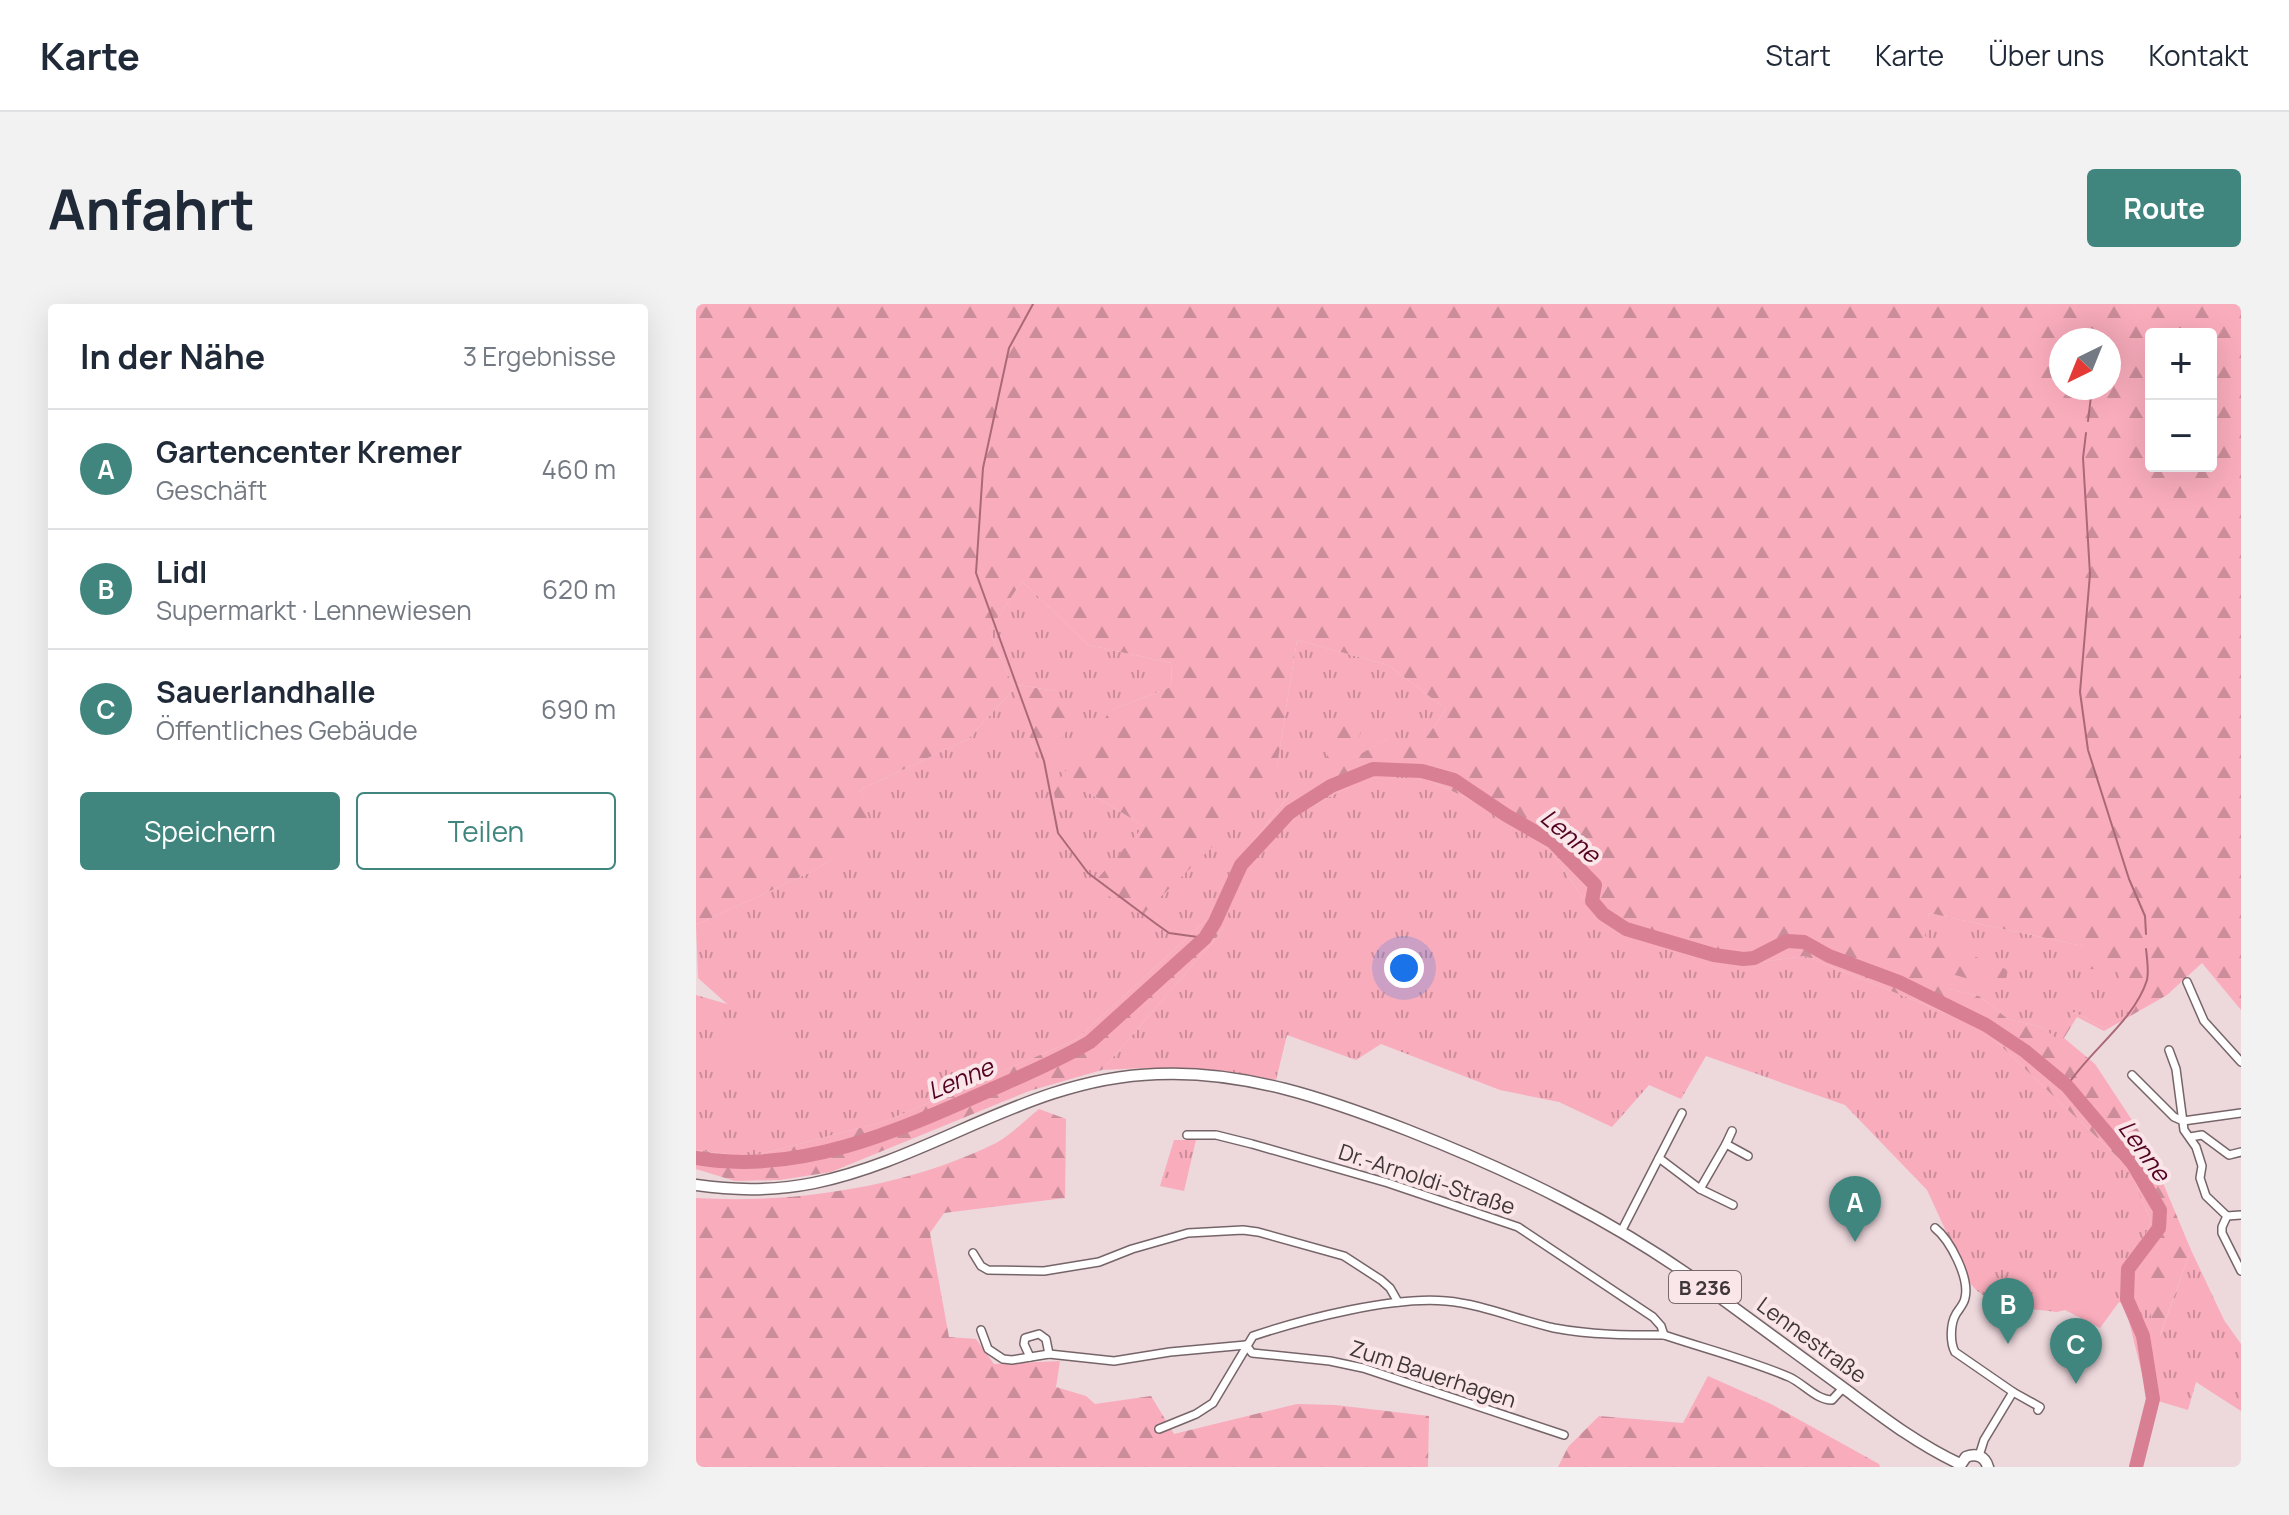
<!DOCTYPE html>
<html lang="de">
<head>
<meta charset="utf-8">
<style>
  :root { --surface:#fff; --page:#f2f2f3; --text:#1f2937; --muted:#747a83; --line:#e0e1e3; --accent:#40867e }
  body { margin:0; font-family:Manrope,sans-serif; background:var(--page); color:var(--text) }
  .controls { position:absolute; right:24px; top:24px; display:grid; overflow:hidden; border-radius:8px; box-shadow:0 8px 32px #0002 }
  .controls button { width:72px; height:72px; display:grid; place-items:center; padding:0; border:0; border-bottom:2px solid var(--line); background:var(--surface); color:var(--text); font:40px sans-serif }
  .compass { position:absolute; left:1353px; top:24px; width:72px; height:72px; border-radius:50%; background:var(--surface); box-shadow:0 8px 32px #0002; rotate:223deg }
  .you { position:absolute; left:708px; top:664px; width:28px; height:28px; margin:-20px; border:6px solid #fff; border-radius:50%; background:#1a73e8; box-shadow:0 0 0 12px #1a73e833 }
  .badge { display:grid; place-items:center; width:52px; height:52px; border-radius:50%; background:var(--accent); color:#fff; font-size:26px; font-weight:700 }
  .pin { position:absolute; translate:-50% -66px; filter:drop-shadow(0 2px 4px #0008) }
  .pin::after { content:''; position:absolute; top:42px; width:28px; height:24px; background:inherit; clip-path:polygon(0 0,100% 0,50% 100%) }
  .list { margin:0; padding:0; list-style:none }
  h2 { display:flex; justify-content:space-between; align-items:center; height:104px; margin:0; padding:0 32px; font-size:34px }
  h2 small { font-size:26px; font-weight:400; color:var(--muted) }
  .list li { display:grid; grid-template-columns:52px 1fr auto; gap:24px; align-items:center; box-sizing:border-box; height:120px; padding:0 32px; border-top:2px solid var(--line) }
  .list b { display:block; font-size:30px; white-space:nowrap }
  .list p { margin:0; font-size:26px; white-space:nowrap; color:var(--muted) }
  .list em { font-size:26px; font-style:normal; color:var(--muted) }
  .actions { display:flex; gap:16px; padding:24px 32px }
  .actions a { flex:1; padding:18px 0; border:2px solid var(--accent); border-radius:8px; text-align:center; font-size:28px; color:var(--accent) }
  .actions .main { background:var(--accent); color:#fff }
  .map { position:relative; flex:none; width:1545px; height:1163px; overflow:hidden; border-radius:8px }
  header { display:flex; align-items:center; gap:48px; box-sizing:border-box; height:112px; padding:0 40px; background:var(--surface); border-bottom:2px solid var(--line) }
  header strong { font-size:38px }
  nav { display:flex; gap:44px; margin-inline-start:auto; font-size:28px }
  .intro { display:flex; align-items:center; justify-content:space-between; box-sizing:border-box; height:192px; padding:0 48px }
  h1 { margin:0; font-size:56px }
  .button { padding:20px 36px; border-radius:8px; background:var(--accent); color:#fff; font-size:28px; font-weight:700 }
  main { display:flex; gap:48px; padding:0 48px }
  aside { flex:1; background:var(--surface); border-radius:8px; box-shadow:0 8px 32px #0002 }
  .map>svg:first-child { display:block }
</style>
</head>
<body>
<header>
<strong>Karte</strong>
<nav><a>Start</a><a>Karte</a><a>Über uns</a><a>Kontakt</a></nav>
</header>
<div class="intro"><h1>Anfahrt</h1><a class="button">Route</a></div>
<main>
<aside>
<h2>In der Nähe<small>3 Ergebnisse</small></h2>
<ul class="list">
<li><span class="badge">A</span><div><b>Gartencenter Kremer</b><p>Geschäft</p></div><em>460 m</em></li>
<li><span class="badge">B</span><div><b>Lidl</b><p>Supermarkt · Lennewiesen</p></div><em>620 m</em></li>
<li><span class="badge">C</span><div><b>Sauerlandhalle</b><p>Öffentliches Gebäude</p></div><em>690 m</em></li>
</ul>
<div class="actions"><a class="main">Speichern</a><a>Teilen</a></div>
</aside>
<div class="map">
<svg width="1545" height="1163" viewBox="0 0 1545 1163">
  <defs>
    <pattern id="grass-tufts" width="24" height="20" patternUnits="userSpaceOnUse" patternTransform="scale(2)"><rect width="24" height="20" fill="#f9acbc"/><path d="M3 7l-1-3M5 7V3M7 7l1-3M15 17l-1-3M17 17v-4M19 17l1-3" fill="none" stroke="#cb8d9a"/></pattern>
    <pattern id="forest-firs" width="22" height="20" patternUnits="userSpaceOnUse" patternTransform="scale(2)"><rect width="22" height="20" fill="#f9acbc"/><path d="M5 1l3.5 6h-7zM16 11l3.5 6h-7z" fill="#cb8d9a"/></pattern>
  </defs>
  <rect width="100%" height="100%" fill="#edd8dc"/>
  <g fill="url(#grass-tufts)">
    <path d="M 326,277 L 392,341 L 476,359 L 475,383 L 415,406 L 388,486 L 448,522 L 581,462 L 601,336 L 692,361 L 750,405 L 730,434 L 693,434 L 658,454 L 642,414 L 628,467 L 593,491 L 546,552 L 552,558 L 604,509 L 676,470 L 724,472 L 809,512 L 856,549 L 901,615 L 1053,660 L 1109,652 L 1286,724 L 1434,865 L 1455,917 L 1437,961 L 1464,1032 L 1495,946 L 1528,1016 L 1545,1040 L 1545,1107 L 1500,1078 L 1492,1106 L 1452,1094 L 1429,1001 L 1423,998 L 1404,1024 L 1369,1006 L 1361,1008 C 1330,1004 1294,1005 1274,979 L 1231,886 L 1149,801 L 1010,752 L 985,795 L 953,781 L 916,823 L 863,798 L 804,786 L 685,740 L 660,756 L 591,731 L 580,776 C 516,763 471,762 406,766 L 527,626 L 542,556 L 517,610 L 381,735 L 190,817 L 54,853 L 0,846 L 0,691 L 31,700 L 2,674 L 0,621 L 115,568 L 177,530 L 164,486 L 272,435 L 318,385 L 337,442 L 360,387 L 316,380 L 293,327 Z"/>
    <path d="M 1233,609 L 1387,642 L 1422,665 L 1440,705 L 1408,724 L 1378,708 L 1361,736 L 1346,723 L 1312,715 L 1283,692 L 1252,685 L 1251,669 L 1228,632 Z"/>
    <path d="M 478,836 L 500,836 L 488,887 L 464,882 Z"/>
  </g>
  <g fill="url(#forest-firs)" fill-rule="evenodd">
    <path d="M 0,0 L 1545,0 L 1545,706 L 1506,659 L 1471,691 L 1408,727 L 1381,713 L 1368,734 L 1399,760 L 1449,836 L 1495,946 L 1463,1034 L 1437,961 L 1455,917 L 1434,865 L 1286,724 L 1109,652 L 1053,660 L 971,640 L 901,615 L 856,549 L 809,512 L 724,472 L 676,470 L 604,509 L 553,558 L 546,552 L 594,490 L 627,467 L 642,413 L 666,421 L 659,453 L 693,434 L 730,434 L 750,405 L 692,361 L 601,336 L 581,462 L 544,516 L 446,611 L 395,582 L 448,522 L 388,486 L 360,499 L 357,484 L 415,406 L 475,383 L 476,359 L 392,341 L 326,277 L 293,327 L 316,380 L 360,387 L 380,414 L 351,455 L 337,442 L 317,386 L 272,435 L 164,486 L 178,530 L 115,568 L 0,621 ZM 1515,30 L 1515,162 L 1455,162 L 1455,30 ZM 1413,36 L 1413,84 L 1365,84 L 1365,36 ZM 1233,609 L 1387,642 L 1393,665 L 1422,666 L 1439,705 L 1408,724 L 1378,708 L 1361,735 L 1346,723 L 1312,715 L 1283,692 L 1252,685 L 1252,669 L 1308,685 L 1312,666 L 1229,632 Z"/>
    <path d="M 542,556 L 548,560 L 527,626 L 406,766 L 333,787 L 135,868 L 84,876 L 39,877 L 0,865 L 0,846 L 54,853 L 190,817 L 381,735 L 517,610 Z"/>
    <path d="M 343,805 L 370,815 L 369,894 L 248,909 L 234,929 L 253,1033 L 280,1035 L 298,1060 L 364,1057 L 360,1083 L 390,1092 L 399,1100 L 455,1092 L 478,1130 L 601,1100 L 639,1101 L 733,1112 L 732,1163 L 0,1163 L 0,894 C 97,900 212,883 300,839 C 315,831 329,816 343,805 Z"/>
    <path d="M 1012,1072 L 1075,1100 L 1183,1160 L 1184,1163 L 862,1163 L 872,1143 L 903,1112 L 987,1119 Z"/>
  </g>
  <g fill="#f9acbc">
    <path d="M 20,713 L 98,720 L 94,766 L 16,759 Z"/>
    <path d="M 1376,978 L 1417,1002 L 1404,1023 L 1364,1000 Z"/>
  </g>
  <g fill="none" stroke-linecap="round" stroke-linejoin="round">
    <g stroke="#aa6977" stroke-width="2">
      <path d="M 337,0 L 313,44 L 287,164 L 280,269 L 348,457 L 362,529 L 392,569 L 459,619 L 473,629 L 509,634"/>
      <path d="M 1392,117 L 1396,84"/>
      <path d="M 1390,129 L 1387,154 L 1394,270 L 1384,388 L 1392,446 L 1433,575 L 1449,612 L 1450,630"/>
      <path d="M 1371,782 C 1393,747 1438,717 1451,676 C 1453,668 1451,654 1450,645"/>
    </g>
    <path stroke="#d87f93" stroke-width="14" d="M 0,854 C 102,872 204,826 294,786 C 328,771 362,757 394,738 L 509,634 L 519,618 L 545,561 L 594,508 L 635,482 L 677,465 L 726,467 L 758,476 L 810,511 L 857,538 L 899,581 L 896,597 L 907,610 L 930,625 L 1018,651 L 1047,655 L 1058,654 L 1091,637 L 1108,638 L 1133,652 L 1203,678 L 1290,721 L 1329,747 L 1371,782 L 1437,860 L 1464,906 L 1463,924 L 1432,965 L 1431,995 L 1447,1032 L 1457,1095 L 1440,1163"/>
    <g stroke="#766568" stroke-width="10">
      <g id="minor">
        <path d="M 1491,678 L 1508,717 L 1545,758"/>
        <path d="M 1473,746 L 1480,765 L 1488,826 L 1500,843 L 1506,862 L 1504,874 L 1510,892 L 1531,912"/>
        <path d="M 1436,771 L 1478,813 L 1487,817 L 1545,809"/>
        <path d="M 491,831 L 520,831 L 556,840 L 692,879 L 822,923 L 957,1013 L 965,1022 L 968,1031 C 1010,1045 1053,1056 1093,1073 C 1107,1079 1120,1096 1136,1096 L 1147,1084"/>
        <path d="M 1494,833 L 1506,831 L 1533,851 L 1545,848"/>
        <path d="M 1030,840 L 1036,827"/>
        <path d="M 963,854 L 1004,885 L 1037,901"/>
        <path d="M 1004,885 L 1030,840 L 1052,852"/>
        <path d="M 1531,912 L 1526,923 L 1526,929 L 1545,967"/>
        <path d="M 1531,912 L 1545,911"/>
        <path d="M 1239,924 C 1254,936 1274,974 1269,994 C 1268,1000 1263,1005 1260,1010 C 1254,1020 1254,1039 1259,1048 L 1317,1088 L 1288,1136 L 1283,1152"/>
        <path d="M 926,926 L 986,809"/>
        <path d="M 277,949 L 285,962 L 292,966 L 348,967 L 403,958 L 436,945 L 492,929 L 547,926 L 562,928 L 648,952 L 685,976 L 694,984 L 702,998"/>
        <path d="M 285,1026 L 292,1045 L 307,1055 L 316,1056 L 353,1050 L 418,1057 L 474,1048 L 550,1041"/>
        <path d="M 550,1041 L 556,1049 L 634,1057 L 667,1064 L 868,1131"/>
        <path d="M 334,1053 L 328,1040 L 329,1034 L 343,1030 L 350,1035 L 353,1050"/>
        <path d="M 1317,1088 L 1344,1103 L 1342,1106"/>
        <path d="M 463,1125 L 500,1110 L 517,1099 L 557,1032 C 608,1015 697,992 750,997 C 786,1000 822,1016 858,1024 C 895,1031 931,1031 968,1031"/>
      </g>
    </g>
    <g stroke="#766568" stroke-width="13">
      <g id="primary">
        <path d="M 0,881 C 40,887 78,887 118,879 C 238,854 333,774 461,770 C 548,766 631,795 711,826 C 823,870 921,918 1018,989 C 1063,1022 1108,1055 1153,1088 C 1189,1115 1223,1141 1264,1160"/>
        <path d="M 1263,1163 L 1270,1153 C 1280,1149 1289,1152 1292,1163"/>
      </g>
    </g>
    <use href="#minor" stroke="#fff" stroke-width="7"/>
    <use href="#primary" stroke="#fff" stroke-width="10"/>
  </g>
  <g text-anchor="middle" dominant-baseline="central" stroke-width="8" stroke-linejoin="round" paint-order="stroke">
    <rect fill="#fae5e9" stroke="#766a6c" stroke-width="2" x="973" y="967" width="72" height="32" rx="6"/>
    <g font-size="20" font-weight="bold" fill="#3e3637">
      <text x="1009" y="983">B 236</text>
    </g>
    <g font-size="22" fill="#3e3637" stroke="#fae5e9">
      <text transform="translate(731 875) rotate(18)">Dr.-Arnoldi-Straße</text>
      <text transform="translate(1116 1036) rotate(36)">Lennestraße</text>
      <text transform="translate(737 1070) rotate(18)">Zum Bauerhagen</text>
    </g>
    <g font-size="24" font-style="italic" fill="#540222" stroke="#fae5e9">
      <text transform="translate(875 531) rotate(40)">Lenne</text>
      <text transform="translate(264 774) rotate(-23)">Lenne</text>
      <text transform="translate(1449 846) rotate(54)">Lenne</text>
    </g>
  </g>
</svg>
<div class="controls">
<button>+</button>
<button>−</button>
</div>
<svg class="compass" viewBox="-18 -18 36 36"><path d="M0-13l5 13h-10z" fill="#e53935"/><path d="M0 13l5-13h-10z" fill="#747a83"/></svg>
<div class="you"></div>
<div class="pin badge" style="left:1159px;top:938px">A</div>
<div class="pin badge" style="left:1312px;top:1040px">B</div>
<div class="pin badge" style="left:1380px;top:1080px">C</div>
</div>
</main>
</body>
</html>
